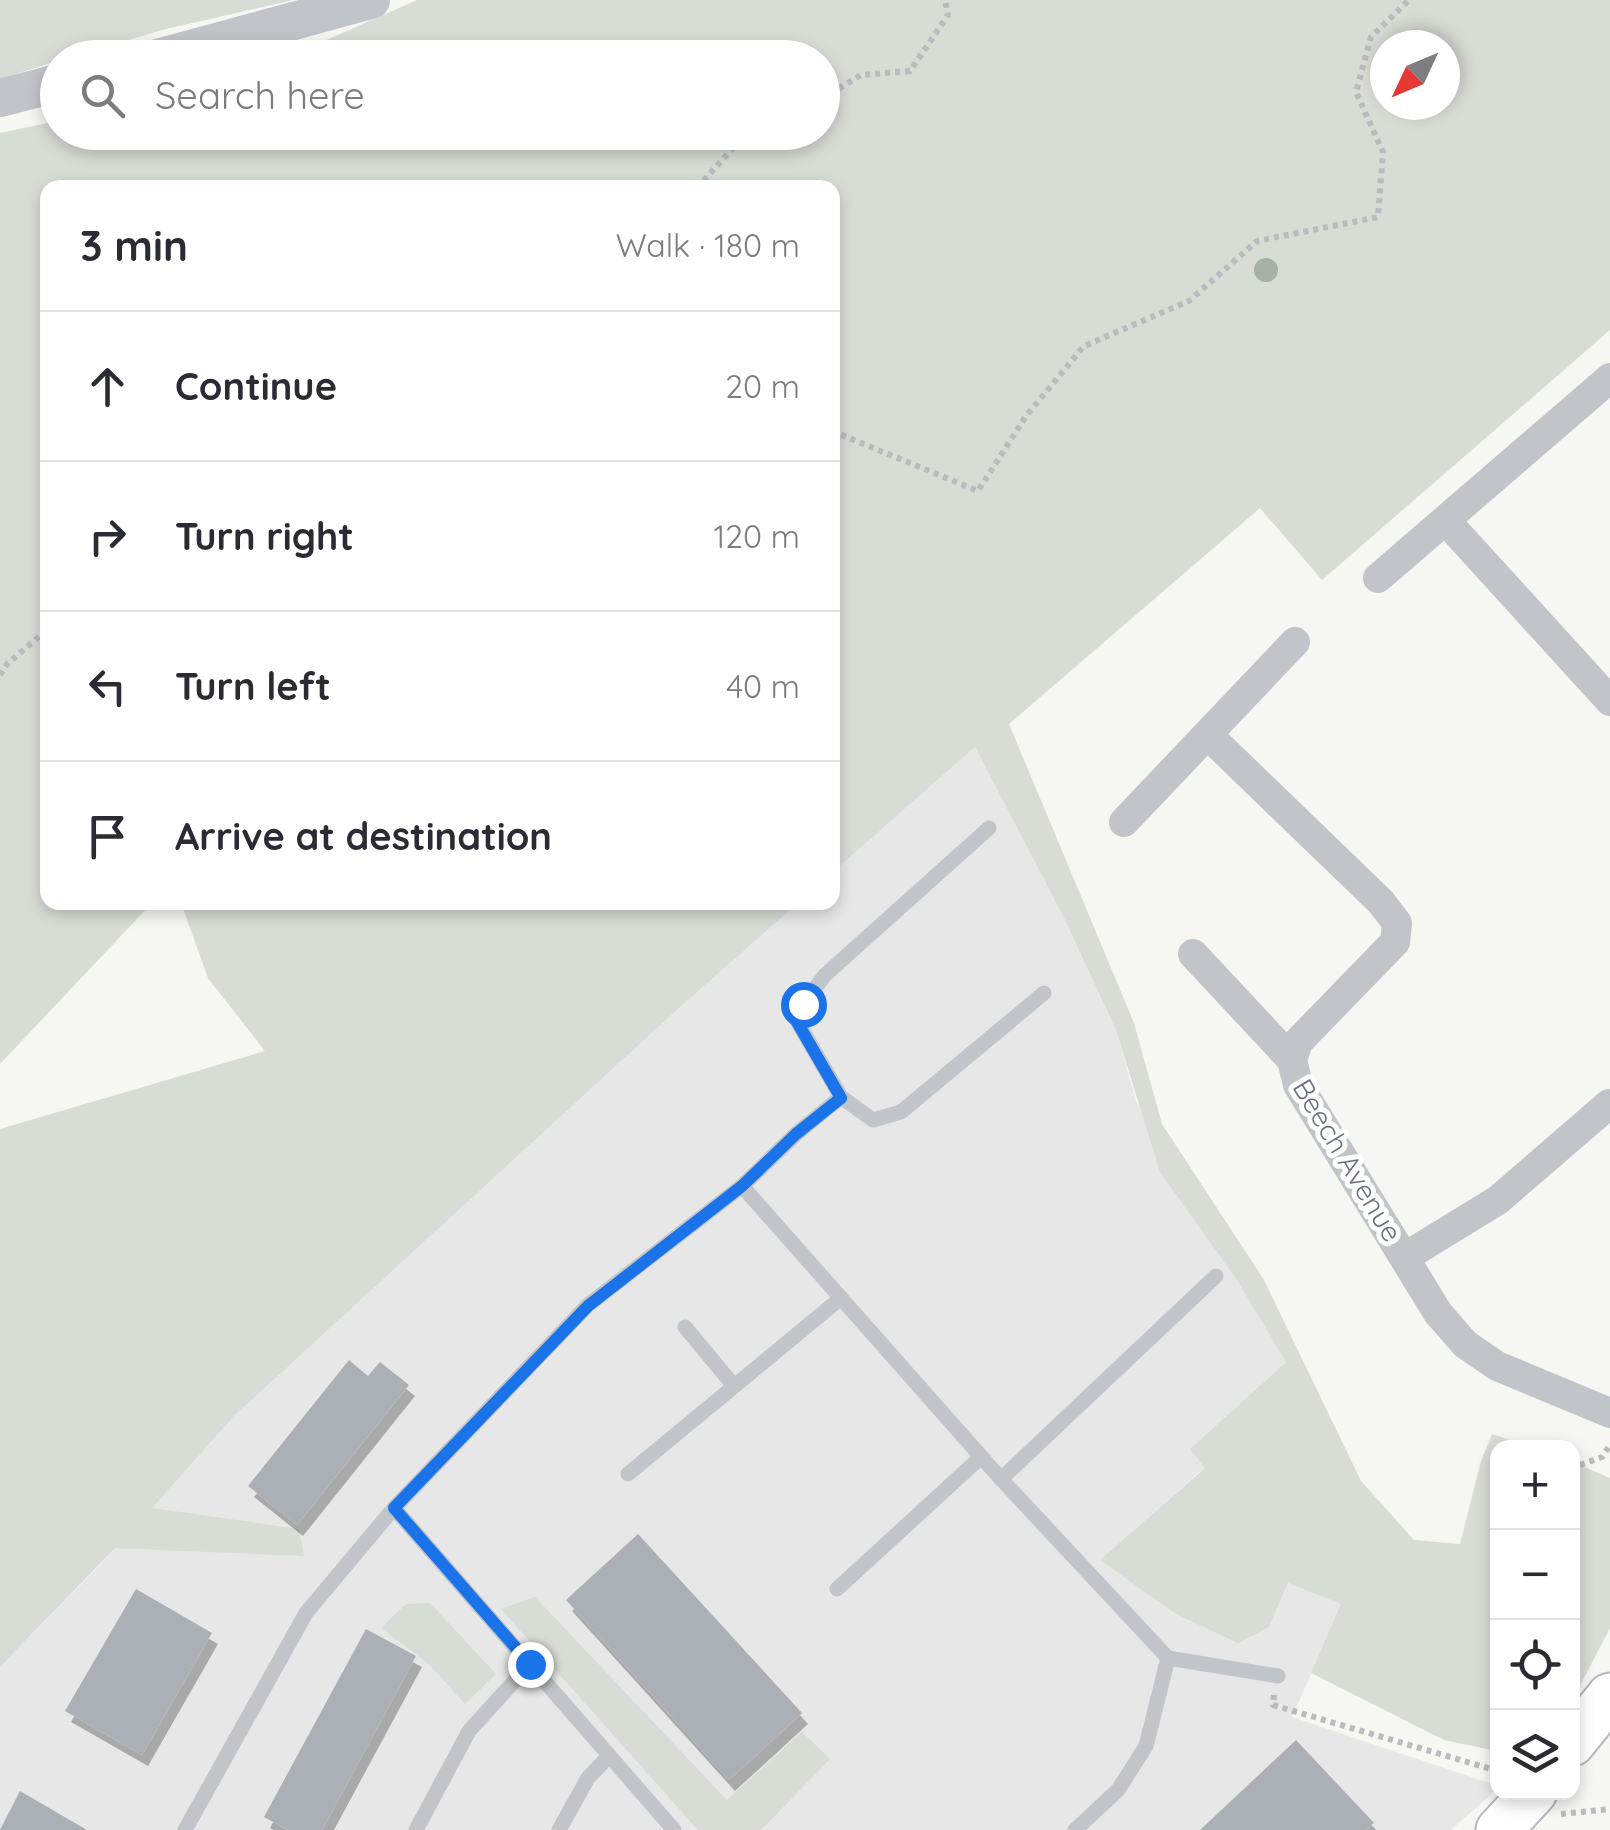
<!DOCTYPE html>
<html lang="en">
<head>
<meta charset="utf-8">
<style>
  :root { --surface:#fff; --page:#f2f2f3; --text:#2b2b33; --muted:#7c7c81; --line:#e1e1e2 }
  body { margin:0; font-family:Quicksand,sans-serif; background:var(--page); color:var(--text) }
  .controls { position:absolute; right:30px; bottom:30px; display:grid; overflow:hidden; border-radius:20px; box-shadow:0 5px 15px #0003 }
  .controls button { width:90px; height:90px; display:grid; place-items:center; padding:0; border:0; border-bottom:2px solid var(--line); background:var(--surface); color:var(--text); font:50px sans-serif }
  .compass { position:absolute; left:1370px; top:30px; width:90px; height:90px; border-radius:50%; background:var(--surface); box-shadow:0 5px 15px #0003; rotate:226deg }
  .stop { position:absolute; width:30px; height:30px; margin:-22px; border:8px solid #1a73e8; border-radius:50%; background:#fff }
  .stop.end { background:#1a73e8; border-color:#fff; box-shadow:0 2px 10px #0008 }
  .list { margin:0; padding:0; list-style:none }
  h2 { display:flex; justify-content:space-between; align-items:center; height:130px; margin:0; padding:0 40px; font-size:42px }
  h2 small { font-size:32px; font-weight:400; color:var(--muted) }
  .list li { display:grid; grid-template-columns:65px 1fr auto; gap:30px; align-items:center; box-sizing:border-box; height:150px; padding:0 40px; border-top:2px solid var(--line) }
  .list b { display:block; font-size:38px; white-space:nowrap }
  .list em { font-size:32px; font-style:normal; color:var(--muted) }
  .icon { flex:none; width:55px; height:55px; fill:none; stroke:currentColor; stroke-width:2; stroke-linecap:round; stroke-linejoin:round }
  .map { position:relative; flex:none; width:1610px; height:1830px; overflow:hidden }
  .search { position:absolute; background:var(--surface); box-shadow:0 5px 15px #0003; left:40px; top:40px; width:800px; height:110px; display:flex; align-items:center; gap:25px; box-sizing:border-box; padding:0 35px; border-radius:55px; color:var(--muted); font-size:38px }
  .panel { position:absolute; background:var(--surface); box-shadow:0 5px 15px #0003; left:40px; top:180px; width:800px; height:730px; border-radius:20px }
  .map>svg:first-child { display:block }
</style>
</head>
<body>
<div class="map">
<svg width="1610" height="1830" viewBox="0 0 1610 1830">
  <defs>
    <filter id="shadow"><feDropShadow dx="6" dy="11" stdDeviation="0" flood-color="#0004"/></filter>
  </defs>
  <rect width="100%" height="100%" fill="#f6f6f3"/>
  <path fill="#e6e7e6" d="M 975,747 L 1065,920 L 1116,1030 L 1136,1101 L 1286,1362 L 1190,1449 L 1205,1467 L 1101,1560 L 1269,1627 L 1288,1583 L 1342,1604 L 1292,1717 L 1498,1786 L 1497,1789 L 1451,1830 L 0,1830 L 0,1667 L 101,1564 L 234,1416 L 679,1008 L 798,903 L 832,902 L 833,872 Z"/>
  <g fill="#d7dcd4" fill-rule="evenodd">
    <path d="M 0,0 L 293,0 L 166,29 L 70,57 L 58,58 L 57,61 L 0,79 Z"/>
    <path d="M 417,0 L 1610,0 L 1610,330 L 1322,580 L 1260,508 L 1009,724 L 1134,1023 L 1162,1124 L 1264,1280 L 1361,1481 L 1414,1540 L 1460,1544 L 1481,1461 L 1492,1434 L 1531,1447 L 1498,1448 L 1497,1751 L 1444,1740 L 1311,1673 L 1341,1604 L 1288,1583 L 1269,1627 L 1238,1643 L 1176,1614 L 1100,1560 L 1205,1468 L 1190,1449 L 1286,1362 L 1237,1280 L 1160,1172 L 1116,1030 L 1065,920 L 975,747 L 833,872 L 832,188 L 48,188 L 48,902 L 152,903 L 0,1064 L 0,133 L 57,121 L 58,132 L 822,132 L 822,58 L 288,57 ZM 1445,45 L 1445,105 L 1385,105 L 1385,45 Z"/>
    <path d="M 181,903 L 798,903 L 679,1008 L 234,1416 L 152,1508 L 299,1529 L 304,1556 L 115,1548 L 0,1667 L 0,1129 L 265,1051 L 208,978 Z"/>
    <path d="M 1573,1462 L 1610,1478 L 1610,1628 L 1573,1699 Z"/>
    <path d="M 535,1597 L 727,1800 L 802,1732 L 830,1759 L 761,1830 L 698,1830 L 501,1609 Z"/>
    <path d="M 430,1603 L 496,1674 L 465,1704 L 429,1664 L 381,1628 L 406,1604 Z"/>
  </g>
  <g fill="#aab0b6" filter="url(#shadow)">
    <path d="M 349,1360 L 368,1376 L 380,1362 L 409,1385 L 297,1525 L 248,1486 Z"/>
    <path d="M 638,1534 L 802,1713 L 729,1780 L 566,1600 Z"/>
    <path d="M 136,1589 L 212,1633 L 142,1755 L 65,1711 Z"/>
    <path d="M 366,1629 L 416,1656 L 322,1830 L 288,1830 L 264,1817 Z"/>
    <path d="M 1296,1740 L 1374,1823 L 1366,1830 L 1200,1830 Z"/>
    <path d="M 20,1791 L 87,1830 L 0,1830 Z"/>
  </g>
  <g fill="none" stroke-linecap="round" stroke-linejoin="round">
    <g stroke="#b5b8bc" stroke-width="49">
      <g id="primary">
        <path d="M 1572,1743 L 1610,1696"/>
        <path d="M 1499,1830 L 1534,1792"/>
      </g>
    </g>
    <g stroke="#b9bbbe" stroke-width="6" stroke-dasharray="5 5" stroke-linecap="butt">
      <path d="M 822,99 L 861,75 L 910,71 L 948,15 L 945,0"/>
      <path d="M 697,188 L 731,150 L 753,132"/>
      <path d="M 832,431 L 978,491 L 1026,416 L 1084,346 L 1189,301 L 1257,241 L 1378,217 L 1383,152 L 1356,92 L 1371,37 L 1409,0"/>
      <path d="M 0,675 L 7,664 L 48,629"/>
      <path d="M 1580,1465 L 1602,1457 L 1610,1445"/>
      <path d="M 1274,1695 L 1273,1705 L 1498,1771"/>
      <path d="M 1561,1814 L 1610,1809"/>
    </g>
    <g stroke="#c1c4c8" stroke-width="15">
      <path d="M 841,1097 L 873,1120 L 901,1112 L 1044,993"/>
      <path d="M 742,1186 L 1001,1479 L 1168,1658 L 1278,1676"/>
      <path d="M 685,1327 L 734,1386"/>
      <path d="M 628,1474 L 841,1298"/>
      <path d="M 1001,1479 L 1216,1276"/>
      <path d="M 394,1508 L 674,1830"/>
      <path d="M 837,1589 L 981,1457"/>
      <path d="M 185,1830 L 306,1613 L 394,1508 L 588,1305 L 742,1186 L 796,1134 L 841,1097 L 797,1021 L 803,1004 L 825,975 L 989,828"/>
      <path d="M 416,1830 L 469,1731 L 530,1664"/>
      <path d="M 559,1830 L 588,1778 L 608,1757"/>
      <path d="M 1075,1830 L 1118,1790 L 1146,1746 L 1168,1658"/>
    </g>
    <g stroke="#c1c4c8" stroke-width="30">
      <path d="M 1447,522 L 1610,701"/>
      <path d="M 1378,578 L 1610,378"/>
      <path d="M 1208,735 L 1381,902 L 1397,923 L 1395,942 L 1298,1042 L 1292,1060 L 1298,1085 L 1438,1313 L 1465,1344 L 1497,1366 L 1610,1413"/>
      <path d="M 1124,822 L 1295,642"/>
      <path d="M 1193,954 L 1292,1060"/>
      <path d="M 1405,1257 L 1498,1200 L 1609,1104"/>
    </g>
    <g stroke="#c1c4c8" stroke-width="38">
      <path d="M 157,58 L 371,0"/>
      <path d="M 0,98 L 58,83"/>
    </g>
    <use href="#primary" stroke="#fff" stroke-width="45"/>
  </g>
  <circle fill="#a7b1a5" cx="1266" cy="270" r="12"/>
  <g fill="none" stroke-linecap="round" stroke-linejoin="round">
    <path stroke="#1a73e8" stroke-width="12" d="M 530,1664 L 394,1508 L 588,1306 L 742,1186 L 796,1134 L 841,1098 L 797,1022 L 803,1004"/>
  </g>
  <g text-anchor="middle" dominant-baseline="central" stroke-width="10" stroke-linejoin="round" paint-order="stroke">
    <g font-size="28" fill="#677382" stroke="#fff">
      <text transform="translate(1348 1160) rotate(59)">Beech Avenue</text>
    </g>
  </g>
</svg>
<div class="controls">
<button>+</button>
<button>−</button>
<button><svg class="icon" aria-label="locate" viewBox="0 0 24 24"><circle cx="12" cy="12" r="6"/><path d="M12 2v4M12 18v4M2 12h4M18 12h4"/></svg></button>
<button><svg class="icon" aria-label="layers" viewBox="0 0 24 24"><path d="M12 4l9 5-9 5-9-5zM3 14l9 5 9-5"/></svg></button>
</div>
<svg class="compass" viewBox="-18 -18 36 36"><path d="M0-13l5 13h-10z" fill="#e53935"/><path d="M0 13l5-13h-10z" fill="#7c7c81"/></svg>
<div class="stop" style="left:803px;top:1004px"></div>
<div class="stop end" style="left:530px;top:1664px"></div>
<div class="search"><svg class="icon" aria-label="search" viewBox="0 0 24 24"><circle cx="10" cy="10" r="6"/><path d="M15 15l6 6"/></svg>Search here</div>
<section class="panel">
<h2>3 min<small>Walk · 180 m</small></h2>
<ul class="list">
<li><svg class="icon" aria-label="ahead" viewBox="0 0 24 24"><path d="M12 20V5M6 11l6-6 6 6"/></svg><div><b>Continue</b></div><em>20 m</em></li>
<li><svg class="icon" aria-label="right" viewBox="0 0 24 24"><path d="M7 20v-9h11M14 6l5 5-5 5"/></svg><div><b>Turn right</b></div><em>120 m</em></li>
<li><svg class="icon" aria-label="left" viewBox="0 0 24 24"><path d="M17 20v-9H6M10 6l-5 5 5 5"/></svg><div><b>Turn left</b></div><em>40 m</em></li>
<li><svg class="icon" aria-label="arrive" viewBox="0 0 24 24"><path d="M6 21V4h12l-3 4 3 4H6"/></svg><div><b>Arrive at destination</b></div></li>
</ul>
</section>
</div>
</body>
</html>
